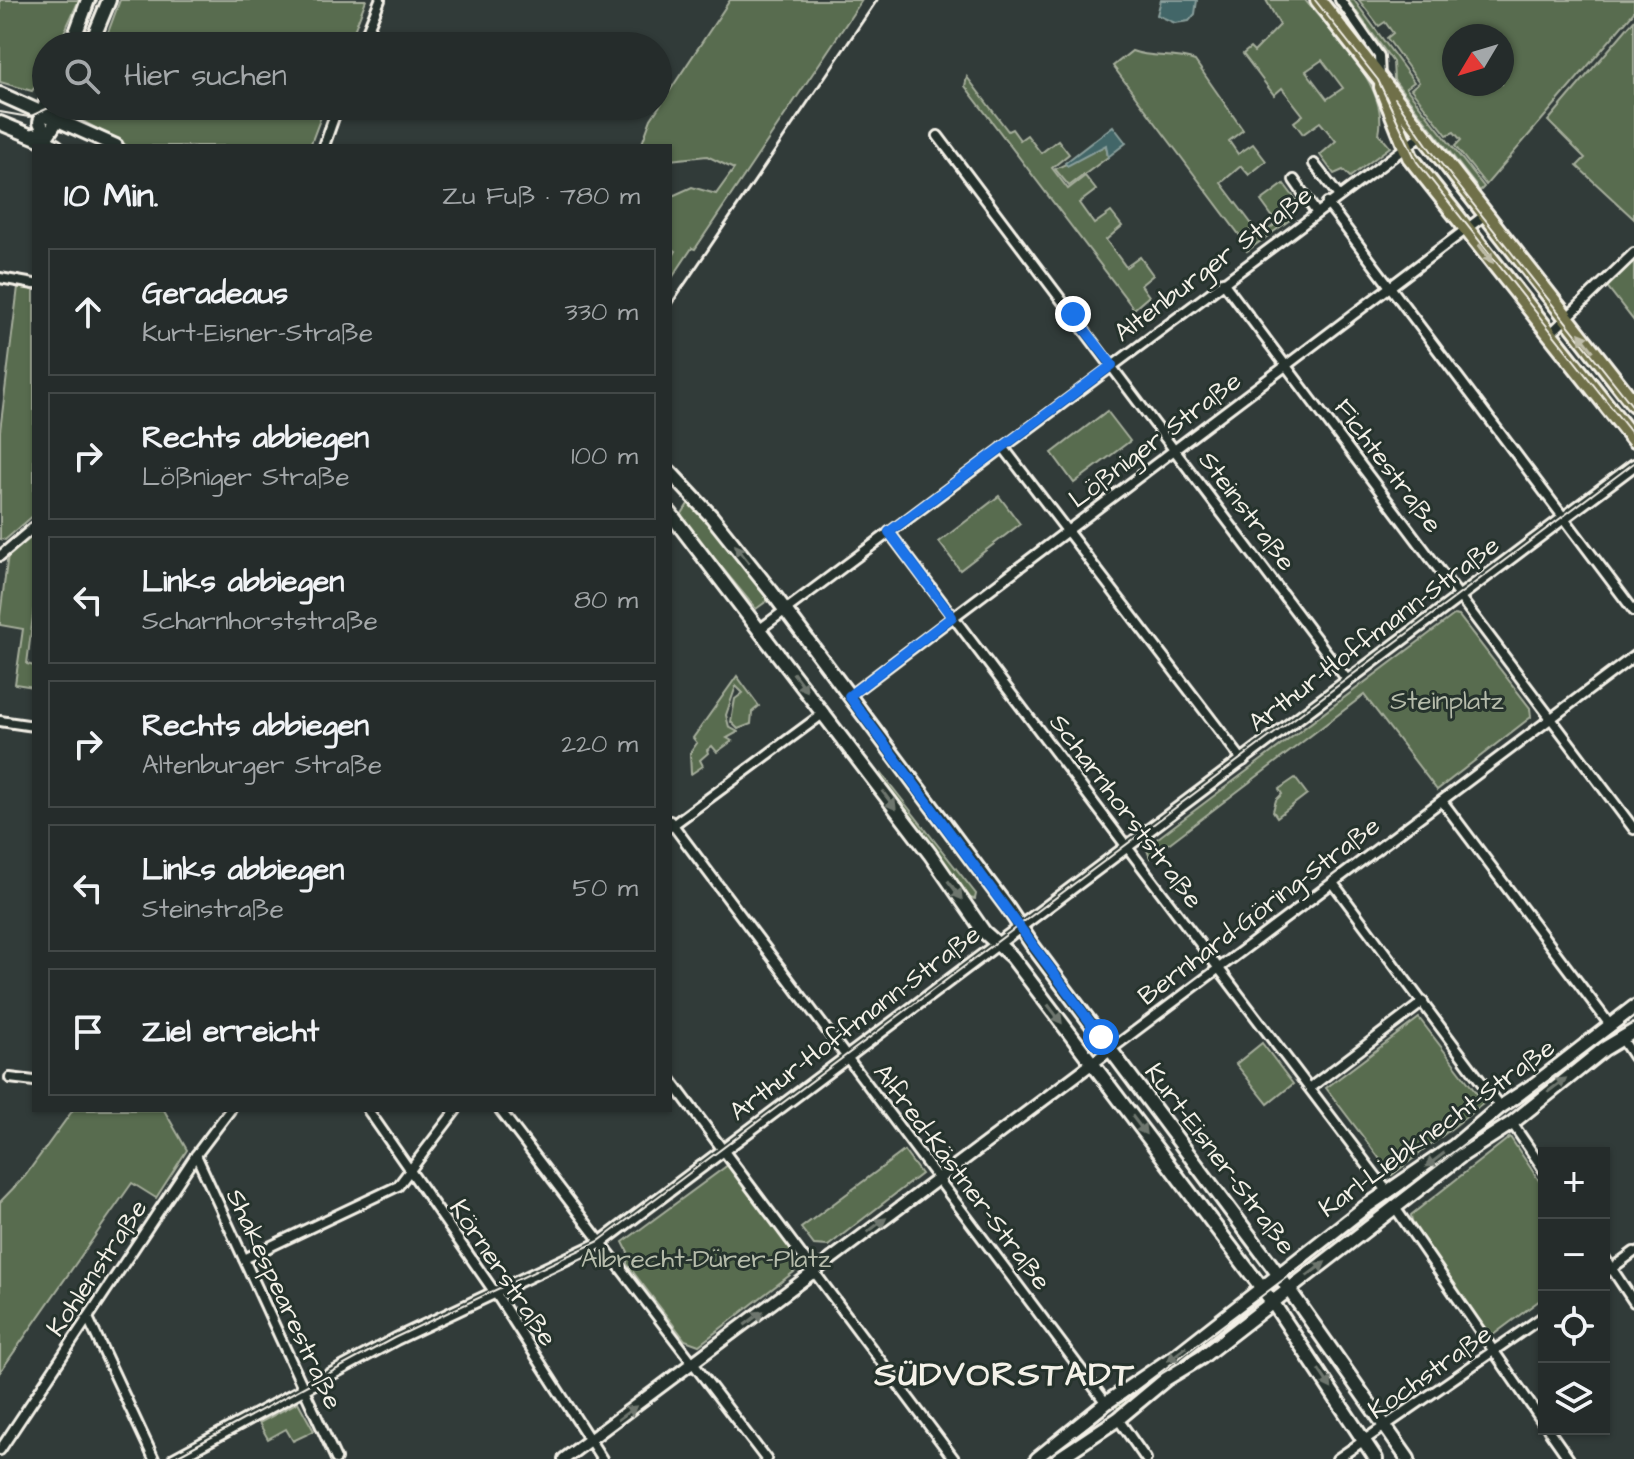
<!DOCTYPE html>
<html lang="de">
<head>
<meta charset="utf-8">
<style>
  :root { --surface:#252c2b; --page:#313837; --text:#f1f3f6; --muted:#a3a7a9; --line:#424847 }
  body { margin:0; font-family:"Architects Daughter",sans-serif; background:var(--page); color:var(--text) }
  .controls { position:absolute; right:24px; bottom:24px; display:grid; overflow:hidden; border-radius:0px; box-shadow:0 2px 6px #0004 }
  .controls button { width:72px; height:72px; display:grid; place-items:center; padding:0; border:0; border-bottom:2px solid var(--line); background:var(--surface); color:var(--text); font:40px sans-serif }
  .compass { position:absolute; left:1442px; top:24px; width:72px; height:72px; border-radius:50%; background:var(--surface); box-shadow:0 2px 6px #0004; rotate:232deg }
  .stop { position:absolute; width:24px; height:24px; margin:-18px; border:6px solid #1a73e8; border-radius:50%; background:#fff }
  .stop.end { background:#1a73e8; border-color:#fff; box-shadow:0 2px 8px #0008 }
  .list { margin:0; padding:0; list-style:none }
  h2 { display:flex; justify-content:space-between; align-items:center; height:104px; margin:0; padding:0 32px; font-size:34px }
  h2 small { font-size:26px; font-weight:400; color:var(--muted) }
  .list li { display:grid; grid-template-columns:52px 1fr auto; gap:24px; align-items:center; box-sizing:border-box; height:128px; margin:0 16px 16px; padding:0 16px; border:2px solid var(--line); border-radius:0px }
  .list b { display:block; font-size:30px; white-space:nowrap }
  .list p { margin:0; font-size:26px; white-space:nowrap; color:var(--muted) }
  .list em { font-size:26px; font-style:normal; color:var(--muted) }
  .icon { flex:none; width:44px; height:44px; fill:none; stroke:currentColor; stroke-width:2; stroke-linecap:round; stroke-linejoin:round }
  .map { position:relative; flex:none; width:1634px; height:1459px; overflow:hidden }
  .search { position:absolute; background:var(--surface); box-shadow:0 2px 6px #0004; left:32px; top:32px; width:640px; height:88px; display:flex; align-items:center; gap:20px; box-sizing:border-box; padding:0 28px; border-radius:44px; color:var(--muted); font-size:30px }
  .panel { position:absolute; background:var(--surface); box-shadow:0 2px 6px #0004; left:32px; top:144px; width:640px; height:968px; border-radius:0px }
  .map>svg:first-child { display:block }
</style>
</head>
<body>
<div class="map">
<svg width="1634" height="1459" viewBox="0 0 1634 1459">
  <rect width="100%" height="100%" fill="#313b39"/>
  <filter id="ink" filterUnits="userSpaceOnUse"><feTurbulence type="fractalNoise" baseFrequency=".0125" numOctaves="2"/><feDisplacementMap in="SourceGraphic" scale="16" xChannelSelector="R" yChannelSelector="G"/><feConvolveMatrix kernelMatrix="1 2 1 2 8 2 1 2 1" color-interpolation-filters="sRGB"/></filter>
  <g filter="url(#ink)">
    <g fill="#596c4f" stroke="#a6ae9c" stroke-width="2" fill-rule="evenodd">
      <path d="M 0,0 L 79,0 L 58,46 L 46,46 L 46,71 L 32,91 L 0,82 Z"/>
      <path d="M 120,0 L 366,0 L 348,46 L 103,46 Z"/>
      <path d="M 730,0 L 862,0 L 695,249 L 692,248 L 670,281 L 670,261 L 676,251 L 670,247 L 670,197 L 692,187 L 716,194 L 734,169 L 707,156 L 670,160 L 670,146 L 641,146 L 651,119 Z"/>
      <path d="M 1266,0 L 1305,0 C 1332,35 1390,85 1379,134 L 1390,147 L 1350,177 L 1343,170 L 1334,174 L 1320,155 L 1336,141 L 1320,122 L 1303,134 L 1294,122 L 1303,115 L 1282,88 L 1274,95 L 1243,54 L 1250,48 L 1254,52 L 1280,25 ZM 1322,60 L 1343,88 L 1327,99 L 1306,71 Z"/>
      <path d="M 1348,0 L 1354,0 L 1414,82 L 1406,88 L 1484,187 L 1480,191 L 1394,80 L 1393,62 Z"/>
      <path d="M 1359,0 L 1634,0 L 1634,12 L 1486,185 L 1455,146 L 1461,140 L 1454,132 L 1447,135 L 1411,89 L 1419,82 L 1387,38 L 1393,33 L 1385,22 L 1379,26 ZM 1454,36 L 1502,36 L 1502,84 L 1454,84 Z"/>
      <path d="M 1634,20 L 1634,219 L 1577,166 L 1585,158 L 1548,121 Z"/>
      <path d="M 1132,51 C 1152,59 1176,53 1195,61 L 1243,130 L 1229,141 L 1238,154 L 1253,144 L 1266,161 L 1249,175 L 1241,166 L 1221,183 L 1254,227 L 1241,237 L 1113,66 Z"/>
      <path d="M 967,77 L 1008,131 L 1012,129 L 1020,140 L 1027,135 L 1041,153 L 1058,140 L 1069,154 L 1052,168 L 1068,189 L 1085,176 L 1096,190 L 1079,203 L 1094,224 L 1111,212 L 1122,226 L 1106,240 L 1126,267 L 1140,257 L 1153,275 L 1141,285 L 1149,296 L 1134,309 L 965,86 Z"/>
      <path d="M 80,106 L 325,106 L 310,146 L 128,146 L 76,117 Z"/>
      <path d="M 1106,145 L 1108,157 L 1069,186 L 1055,169 Z"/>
      <path d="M 1284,184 L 1296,200 L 1289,208 L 1294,217 L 1247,251 L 1245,247 L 1277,223 L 1261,201 Z"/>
      <path d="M 1634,257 L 1634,321 L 1606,285 Z"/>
      <path d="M 18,287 L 34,289 L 34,515 L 5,540 L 0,539 L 0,431 Z"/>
      <path d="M 1107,411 L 1130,441 L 1074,483 L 1052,453 Z"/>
      <path d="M 999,496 L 1020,524 L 960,570 L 939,542 Z"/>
      <path d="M 691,499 L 771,598 L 756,609 L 680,517 Z"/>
      <path d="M 34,530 L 34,608 L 27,664 L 34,666 L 34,687 L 15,684 L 23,629 L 0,625 L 0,616 L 8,554 Z"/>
      <path d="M 1454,615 L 1459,616 L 1530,708 L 1531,717 L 1437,790 L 1364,695 L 1150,858 L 1146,847 Z"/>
      <path d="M 737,676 L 759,706 L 752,712 L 751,724 L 738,729 L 731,722 L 735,699 L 743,693 L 736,686 L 726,715 L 729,727 L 738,732 L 727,738 L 732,741 L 717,752 L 712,746 L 707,750 L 708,753 L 700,760 L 703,766 L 691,774 L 690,753 L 697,743 L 693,738 Z"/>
      <path d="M 882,774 L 976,894 L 975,899 L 968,898 L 881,782 Z"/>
      <path d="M 1295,778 L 1307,794 L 1277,817 L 1273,811 L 1276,800 L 1282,794 L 1279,789 Z"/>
      <path d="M 1419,1018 L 1484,1103 L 1392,1175 L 1326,1088 Z"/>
      <path d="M 1262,1043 L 1293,1084 L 1268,1104 L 1236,1064 Z"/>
      <path d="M 73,1110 L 164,1110 L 187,1150 L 156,1198 L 132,1183 L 0,1372 L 0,1202 L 25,1176 Z"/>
      <path d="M 1510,1137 L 1544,1188 L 1544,1297 L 1493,1335 L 1485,1329 C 1469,1306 1412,1238 1411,1215 Z"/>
      <path d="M 904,1151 L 921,1174 L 828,1246 L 814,1245 L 801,1228 Z"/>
      <path d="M 728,1165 L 803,1265 L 699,1345 L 685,1340 L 627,1264 L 628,1252 L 623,1242 Z"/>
      <path d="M 1241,1310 L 1245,1315 L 1120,1410 L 1115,1405 Z"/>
      <path d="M 298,1402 L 314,1431 L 293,1441 L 286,1429 L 268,1439 L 259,1423 Z"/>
    </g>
    <g fill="#426667" stroke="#899e9b" stroke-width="2">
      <path d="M 1161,0 L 1197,0 L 1195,14 L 1189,21 L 1175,23 L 1157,15 Z"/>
      <path d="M 1113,126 L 1126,143 L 1108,157 L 1106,145 L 1067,166 L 1065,163 Z"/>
    </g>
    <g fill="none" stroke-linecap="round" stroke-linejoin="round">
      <g stroke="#f4f1e8" stroke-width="14">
        <g id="minor">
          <path d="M 1340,0 L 1379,56 L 1380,78"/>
          <path d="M 361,46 L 380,0"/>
          <path d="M 938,136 L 1348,681"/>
          <path d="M 324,146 L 338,106"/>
          <path d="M 1314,164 L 1338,195"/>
          <path d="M 1294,180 L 1316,212"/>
          <path d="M 1327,203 L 1634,611"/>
          <path d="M 0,278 L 34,284"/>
          <path d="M 1223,282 L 1634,829"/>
          <path d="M 1550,334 L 1634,253"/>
          <path d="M 1003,447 L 1243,761"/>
          <path d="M 889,532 L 1387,1191"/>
          <path d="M 0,556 L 34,527"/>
          <path d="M 760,629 L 1422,135"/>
          <path d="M 849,696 L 1485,215"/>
          <path d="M 0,721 L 34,726"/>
          <path d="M 1442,801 L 1610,1025"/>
          <path d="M 670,821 L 1106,1403"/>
          <path d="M 670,827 L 824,713"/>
          <path d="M 1333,883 L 1500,1107"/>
          <path d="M 1622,1039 L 1634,1057"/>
          <path d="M 1110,1050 L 1634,656"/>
          <path d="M 10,1078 L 34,1081"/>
          <path d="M 670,1079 L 954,1459"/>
          <path d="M 1311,1087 L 1423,1002"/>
          <path d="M 368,1110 L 500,1300 L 602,1459"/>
          <path d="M 500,1110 L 766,1459"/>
          <path d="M 1512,1123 L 1544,1170"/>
          <path d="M 196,1155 L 336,1459"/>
          <path d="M 1396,1209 L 1544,1424"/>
          <path d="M 1604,1257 L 1634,1302"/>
          <path d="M 244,1259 L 398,1186 L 456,1110"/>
          <path d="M 1604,1274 L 1634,1252"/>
          <path d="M 88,1318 L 154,1459"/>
          <path d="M 1118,1419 L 1146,1459"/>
          <path d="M 1548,1429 L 1569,1459"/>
          <path d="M 0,1450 L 196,1155 L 230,1110"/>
          <path d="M 1337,1459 L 1544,1316"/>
        </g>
      </g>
      <g stroke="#f4f1e8" stroke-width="16">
        <g id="tertiary">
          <path d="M 174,1459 L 396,1339 L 600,1243 L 1634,465"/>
          <path d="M 564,1459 L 1110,1050"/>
        </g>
      </g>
      <g stroke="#f4f1e8" stroke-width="18">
        <g id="secondary">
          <path d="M 71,46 L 88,0"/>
          <path d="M 90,46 L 109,0"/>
          <path d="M 0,94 L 116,146"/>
          <path d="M 46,102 L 40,122 L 48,141"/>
          <path d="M 0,123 L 56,146"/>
          <path d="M 34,135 L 49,133 L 66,106"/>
          <path d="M 670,472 L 712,517 L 771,591 L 1007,907 L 1033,946 L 1278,1274 L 1408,1459"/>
          <path d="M 670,513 L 930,854 L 984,932 L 1012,957 L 1273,1303 L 1376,1459"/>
          <path d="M 1037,1459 L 1106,1403 L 1178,1354 L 1364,1208 L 1453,1147 L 1500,1107 L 1535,1084 L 1634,1007"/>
          <path d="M 1058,1459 L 1118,1419 L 1166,1379 L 1202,1357 L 1461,1156 L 1512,1123 L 1604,1049 L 1634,1031"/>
        </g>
      </g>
      <g stroke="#f4f1e8" stroke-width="20">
        <g id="primary">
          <path d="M 1318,0 L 1634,404"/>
          <path d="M 1382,87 L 1410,157 L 1634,440"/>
        </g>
      </g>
      <use href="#minor" stroke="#26332d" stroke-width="8"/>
      <use href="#tertiary" stroke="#26332d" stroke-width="10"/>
      <use href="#secondary" stroke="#26332d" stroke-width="12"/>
      <use href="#primary" stroke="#70704a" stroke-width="14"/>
      <g stroke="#f4f1e8" stroke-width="2">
        <path d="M 1315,0 L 1378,80 L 1417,162 L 1634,436"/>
        <path d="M 79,46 L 97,0"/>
        <path d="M 1395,98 L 1432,152 L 1634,408"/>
        <path d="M 0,112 L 29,117 L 53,106"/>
        <path d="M 171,1459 L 394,1338 L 599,1241 L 1634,463"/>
        <path d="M 1045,1459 L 1634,1016"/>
      </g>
      <path stroke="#f4f1e8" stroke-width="3" d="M 670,306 L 877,0"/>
    </g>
    <defs><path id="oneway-solid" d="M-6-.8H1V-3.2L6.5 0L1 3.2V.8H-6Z" transform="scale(2)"/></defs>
    <g fill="#bfbda9">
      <use href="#oneway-solid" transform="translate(1486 254) rotate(52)"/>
      <use href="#oneway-solid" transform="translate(1586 342) rotate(-128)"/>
    </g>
    <g fill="#6e766e">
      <use href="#oneway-solid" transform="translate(742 554) rotate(-128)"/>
      <use href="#oneway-solid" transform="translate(800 682) rotate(53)"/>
      <use href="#oneway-solid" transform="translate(889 800) rotate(53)"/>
      <use href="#oneway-solid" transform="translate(955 890) rotate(53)"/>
      <use href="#oneway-solid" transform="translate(1055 1014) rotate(53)"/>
      <use href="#oneway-solid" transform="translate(1557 1085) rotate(-37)"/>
      <use href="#oneway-solid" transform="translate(1139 1125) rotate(53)"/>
      <use href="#oneway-solid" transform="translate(1435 1160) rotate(143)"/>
      <use href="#oneway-solid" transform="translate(877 1225) rotate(-37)"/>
      <use href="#oneway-solid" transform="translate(1316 1269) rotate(-37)"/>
      <use href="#oneway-solid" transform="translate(754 1318) rotate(-37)"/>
      <use href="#oneway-solid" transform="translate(1177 1354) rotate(143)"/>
      <use href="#oneway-solid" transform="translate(1325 1379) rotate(56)"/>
      <use href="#oneway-solid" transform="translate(627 1413) rotate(-37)"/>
    </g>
  </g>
  <g fill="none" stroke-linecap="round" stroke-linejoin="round" filter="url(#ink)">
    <path stroke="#1a73e8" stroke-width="10" d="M 1073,314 L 1112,365 L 889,532 L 952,617 L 849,696 L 1101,1037"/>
  </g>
  <g text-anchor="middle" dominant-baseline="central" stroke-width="6" stroke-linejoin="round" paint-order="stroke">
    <g font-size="26" fill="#f4f1e8" stroke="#26332d">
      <text transform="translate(1213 264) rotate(-37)">Altenburger Straße</text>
      <text transform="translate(1155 440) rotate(-37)">Lößniger Straße</text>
      <text transform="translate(1388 466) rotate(53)">Fichtestraße</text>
      <text transform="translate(1247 511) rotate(53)">Steinstraße</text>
      <text transform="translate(1374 634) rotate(-37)">Arthur-Hoffmann-Straße</text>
      <text transform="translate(1126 811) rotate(53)">Scharnhorststraße</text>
      <text transform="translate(1259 911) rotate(-37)">Bernhard-Göring-Straße</text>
      <text transform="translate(855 1023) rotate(-37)">Arthur-Hoffmann-Straße</text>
      <text transform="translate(1437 1128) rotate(-36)">Karl-Liebknecht-Straße</text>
      <text transform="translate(1220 1159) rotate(53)">Kurt-Eisner-Straße</text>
      <text transform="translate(962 1177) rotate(53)">Alfred-Kästner-Straße</text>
      <text transform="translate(97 1268) rotate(-56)">Kohlenstraße</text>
      <text transform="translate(503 1273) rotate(56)">Körnerstraße</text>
      <text transform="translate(284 1299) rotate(65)">Shakespearestraße</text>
      <text transform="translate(1430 1372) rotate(-35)">Kochstraße</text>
    </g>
    <g font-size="26" fill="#b6bcab" stroke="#26332d">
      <text x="1447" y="701">Steinplatz</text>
      <text x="706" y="1259">Albrecht-Dürer-Platz</text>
    </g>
    <g font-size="34" font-weight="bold" letter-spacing="2" fill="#f4f1e8" stroke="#26332d">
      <text x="1005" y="1375">SÜDVORSTADT</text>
    </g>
  </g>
</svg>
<div class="controls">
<button>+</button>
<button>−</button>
<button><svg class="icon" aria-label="locate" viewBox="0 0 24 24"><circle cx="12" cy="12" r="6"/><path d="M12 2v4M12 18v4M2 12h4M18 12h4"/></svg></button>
<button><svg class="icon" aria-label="layers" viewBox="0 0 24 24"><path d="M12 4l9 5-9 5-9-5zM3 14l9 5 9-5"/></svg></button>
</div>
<svg class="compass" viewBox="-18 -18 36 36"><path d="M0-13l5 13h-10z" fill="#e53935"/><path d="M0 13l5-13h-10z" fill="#a3a7a9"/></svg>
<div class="stop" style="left:1101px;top:1037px"></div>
<div class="stop end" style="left:1073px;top:314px"></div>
<div class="search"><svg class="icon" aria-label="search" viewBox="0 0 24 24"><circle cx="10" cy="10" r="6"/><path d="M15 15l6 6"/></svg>Hier suchen</div>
<section class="panel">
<h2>10 Min.<small>Zu Fuß · 780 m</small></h2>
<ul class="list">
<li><svg class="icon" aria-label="ahead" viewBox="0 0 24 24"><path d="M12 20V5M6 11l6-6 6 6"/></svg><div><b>Geradeaus</b><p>Kurt-Eisner-Straße</p></div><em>330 m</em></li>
<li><svg class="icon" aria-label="right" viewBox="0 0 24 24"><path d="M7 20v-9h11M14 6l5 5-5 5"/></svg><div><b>Rechts abbiegen</b><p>Lößniger Straße</p></div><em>100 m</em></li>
<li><svg class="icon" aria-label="left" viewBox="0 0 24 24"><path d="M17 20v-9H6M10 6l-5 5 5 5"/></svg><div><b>Links abbiegen</b><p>Scharnhorststraße</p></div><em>80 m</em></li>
<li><svg class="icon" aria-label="right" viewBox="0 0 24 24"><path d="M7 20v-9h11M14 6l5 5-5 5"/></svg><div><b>Rechts abbiegen</b><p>Altenburger Straße</p></div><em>220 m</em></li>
<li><svg class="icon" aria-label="left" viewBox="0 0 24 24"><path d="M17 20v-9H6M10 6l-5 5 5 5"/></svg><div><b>Links abbiegen</b><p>Steinstraße</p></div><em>50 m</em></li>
<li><svg class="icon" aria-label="arrive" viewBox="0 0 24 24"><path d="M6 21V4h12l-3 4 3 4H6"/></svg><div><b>Ziel erreicht</b></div></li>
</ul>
</section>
</div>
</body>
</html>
